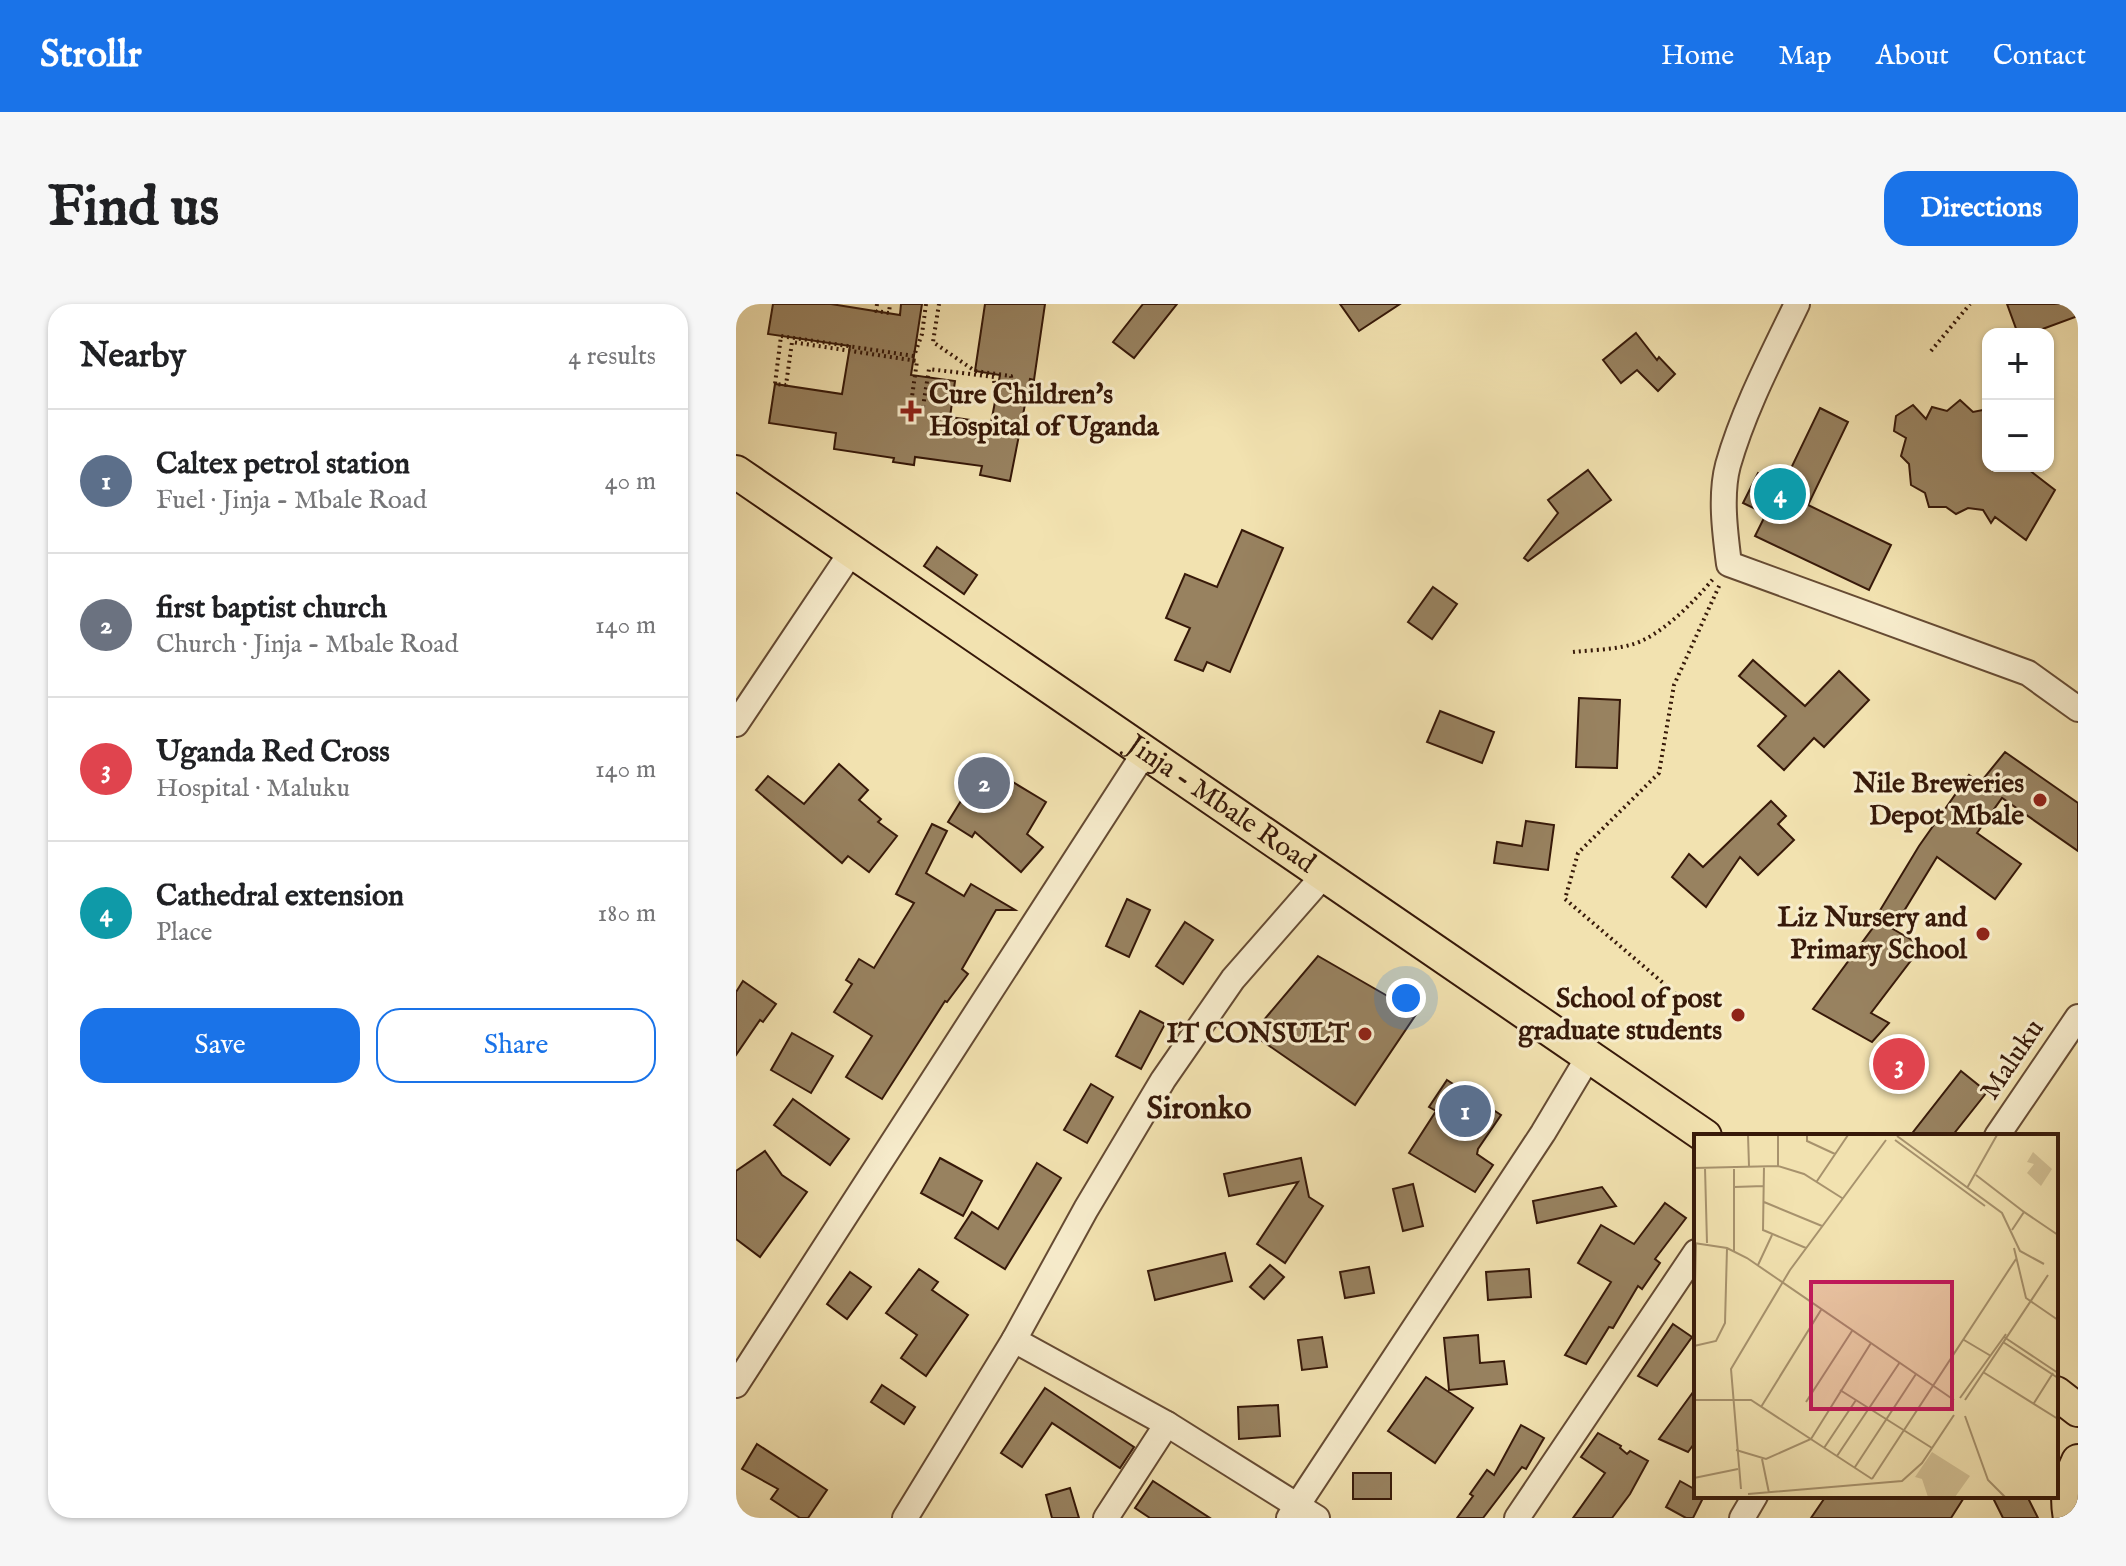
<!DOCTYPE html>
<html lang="en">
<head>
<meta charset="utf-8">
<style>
  :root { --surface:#fff; --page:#f6f6f6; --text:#202124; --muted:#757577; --line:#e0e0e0; --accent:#1a73e8 }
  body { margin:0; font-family:"IM FELL English",serif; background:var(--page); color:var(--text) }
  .controls { position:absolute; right:24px; top:24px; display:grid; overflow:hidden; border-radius:16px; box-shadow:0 2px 6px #0004 }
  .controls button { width:72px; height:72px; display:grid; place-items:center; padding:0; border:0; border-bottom:2px solid var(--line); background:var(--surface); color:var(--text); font:40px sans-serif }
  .you { position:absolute; left:670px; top:694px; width:28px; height:28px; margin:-20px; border:6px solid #fff; border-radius:50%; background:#1a73e8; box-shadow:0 0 0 12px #1a73e833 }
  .badge { display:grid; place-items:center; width:52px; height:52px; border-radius:50%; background:var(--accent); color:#fff; font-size:26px; font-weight:700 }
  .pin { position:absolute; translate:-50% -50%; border:4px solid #fff; box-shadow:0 2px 8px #0006 }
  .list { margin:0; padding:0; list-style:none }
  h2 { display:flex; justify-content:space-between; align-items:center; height:104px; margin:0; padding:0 32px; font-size:34px }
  h2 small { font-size:26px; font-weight:400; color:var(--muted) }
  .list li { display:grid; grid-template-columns:52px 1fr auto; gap:24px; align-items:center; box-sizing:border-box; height:144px; padding:0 32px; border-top:2px solid var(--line) }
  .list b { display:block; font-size:30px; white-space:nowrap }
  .list p { margin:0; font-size:26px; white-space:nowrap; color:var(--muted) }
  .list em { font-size:26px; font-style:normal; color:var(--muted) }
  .actions { display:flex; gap:16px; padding:24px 32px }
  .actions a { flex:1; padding:18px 0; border:2px solid var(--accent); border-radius:24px; text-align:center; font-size:28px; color:var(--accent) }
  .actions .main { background:var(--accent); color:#fff }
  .map { position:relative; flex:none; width:1342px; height:1214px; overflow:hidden; border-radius:24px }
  header { display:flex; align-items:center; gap:48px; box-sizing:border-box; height:112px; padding:0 40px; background:var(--accent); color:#fff }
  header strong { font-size:38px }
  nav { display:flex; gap:44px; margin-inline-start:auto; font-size:28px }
  .intro { display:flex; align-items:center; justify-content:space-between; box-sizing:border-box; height:192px; padding:0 48px }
  h1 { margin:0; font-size:56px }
  .button { padding:20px 36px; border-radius:24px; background:var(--accent); color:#fff; font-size:28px; font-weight:700 }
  main { display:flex; gap:48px; padding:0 48px }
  aside { flex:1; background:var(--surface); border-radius:24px; box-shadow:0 2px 6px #0004 }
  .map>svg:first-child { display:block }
</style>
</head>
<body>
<header>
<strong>Strollr</strong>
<nav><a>Home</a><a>Map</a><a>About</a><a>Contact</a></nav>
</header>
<div class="intro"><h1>Find us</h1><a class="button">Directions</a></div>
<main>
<aside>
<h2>Nearby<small>4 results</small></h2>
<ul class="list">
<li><span class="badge" style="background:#5c6f8a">1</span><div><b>Caltex petrol station</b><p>Fuel · Jinja - Mbale Road</p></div><em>40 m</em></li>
<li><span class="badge" style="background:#6b7280">2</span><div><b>first baptist church</b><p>Church · Jinja - Mbale Road</p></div><em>140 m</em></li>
<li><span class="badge" style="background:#e0444e">3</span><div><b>Uganda Red Cross</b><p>Hospital · Maluku</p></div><em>140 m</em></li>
<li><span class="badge" style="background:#0f9aa8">4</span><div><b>Cathedral extension</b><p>Place</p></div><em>180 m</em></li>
</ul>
<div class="actions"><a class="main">Save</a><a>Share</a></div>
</aside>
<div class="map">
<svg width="1342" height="1214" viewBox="0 0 1342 1214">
  <rect width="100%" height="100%" fill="#f2e2b0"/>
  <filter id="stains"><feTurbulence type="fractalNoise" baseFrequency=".0025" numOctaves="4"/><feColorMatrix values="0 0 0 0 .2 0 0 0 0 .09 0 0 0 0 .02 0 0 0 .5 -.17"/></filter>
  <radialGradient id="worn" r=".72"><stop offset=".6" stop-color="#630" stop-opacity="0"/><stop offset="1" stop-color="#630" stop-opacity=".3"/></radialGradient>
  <g fill="#988260" stroke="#371909" stroke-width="2">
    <path d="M 37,0 L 95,0 L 164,11 L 165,0 L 186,0 L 175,71 L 219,77 L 214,113 L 255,119 L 264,71 L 239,67 L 249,0 L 309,0 L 298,76 L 294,75 L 274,177 L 244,171 L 246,162 L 179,153 L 178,161 L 157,158 L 158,154 L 98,145 L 100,129 L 33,119 L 39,80 L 106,90 L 114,42 L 32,30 Z"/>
    <path d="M 407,0 L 441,0 L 398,54 L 377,38 Z"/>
    <path d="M 604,0 L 664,0 L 623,27 Z"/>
    <path d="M 1271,0 L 1342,0 L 1342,12 L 1293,30 L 1282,30 Z"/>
    <path d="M 900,29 L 921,56 L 923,53 L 939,70 L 922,87 L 901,66 L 885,79 L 867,56 Z"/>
    <path d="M 1224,96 L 1237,108 L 1252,105 L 1252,162 L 1288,162 L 1319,186 L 1290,236 L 1259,213 L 1255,219 L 1247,206 L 1232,204 L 1220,210 L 1210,203 L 1193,203 L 1189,189 L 1175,181 L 1173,160 L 1165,152 L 1170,134 L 1158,127 L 1160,112 L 1177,101 L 1190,115 L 1196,103 L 1211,107 Z"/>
    <path d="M 1084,104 L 1112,118 L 1072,201 L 1155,241 L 1133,286 L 1019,232 L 1030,210 L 1007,199 L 1022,169 L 1047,181 Z"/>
    <path d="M 852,166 L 875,196 L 792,257 L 788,254 L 822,209 L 812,196 Z"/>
    <path d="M 506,226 L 547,244 L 494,368 L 471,358 L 467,367 L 439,356 L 454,324 L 430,314 L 449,270 L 481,283 Z"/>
    <path d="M 201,243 L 241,271 L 228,290 L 188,262 Z"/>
    <path d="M 697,283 L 721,300 L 696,335 L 672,318 Z"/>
    <path d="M 1017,356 L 1069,402 L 1103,367 L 1133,396 L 1088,443 L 1078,434 L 1048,466 L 1022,442 L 1050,412 L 1003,372 Z"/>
    <path d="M 843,394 L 884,396 L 881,464 L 840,463 Z"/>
    <path d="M 704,407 L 758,428 L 746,459 L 691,438 Z"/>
    <path d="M 1269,448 L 1342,499 L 1342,547 L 1266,494 L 1241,529 L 1285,560 L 1259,595 L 1201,553 L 1157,625 L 1186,642 L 1135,709 L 1153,719 L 1136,738 L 1077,705 L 1147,610 L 1143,608 L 1183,542 L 1233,471 L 1244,479 Z"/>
    <path d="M 103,460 L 132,486 L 123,496 L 145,515 L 142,518 L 161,532 L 133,568 L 112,552 L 106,559 L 20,486 L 32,472 L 68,500 Z"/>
    <path d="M 242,469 L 270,486 L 275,477 L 310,498 L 291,530 L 307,543 L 285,568 L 239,528 L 236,533 L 212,518 Z"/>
    <path d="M 1035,497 L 1050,512 L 1042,520 L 1058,536 L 1022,571 L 1004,553 L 970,603 L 936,573 L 953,550 L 967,563 Z"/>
    <path d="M 790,517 L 818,521 L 812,566 L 758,559 L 761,538 L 786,542 Z"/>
    <path d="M 196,520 L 211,527 L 190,569 L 228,592 L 235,580 L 279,606 L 260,606 L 226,665 L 232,670 L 211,698 L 209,697 L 146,795 L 110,773 L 136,732 L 98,708 L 116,680 L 110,676 L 123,655 L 138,664 L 178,599 L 160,590 Z"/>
    <path d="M 391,595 L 414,606 L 393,653 L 370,642 Z"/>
    <path d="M 449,618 L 477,636 L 447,680 L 420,662 Z"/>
    <path d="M 582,652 L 681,709 L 619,801 L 516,730 Z"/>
    <path d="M 7,677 L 40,700 L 27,718 L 24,716 L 0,751 L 0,688 Z"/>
    <path d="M 404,707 L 429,720 L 405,765 L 380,752 Z"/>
    <path d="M 56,729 L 97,752 L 75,789 L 35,766 Z"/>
    <path d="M 1225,767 L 1251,788 L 1216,832 L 1174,832 Z"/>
    <path d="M 711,776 L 765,811 L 742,845 L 741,850 L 757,861 L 739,888 L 673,849 L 700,807 L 693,803 Z"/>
    <path d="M 355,780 L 377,793 L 351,839 L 328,826 Z"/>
    <path d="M 57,795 L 113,835 L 94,861 L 38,821 Z"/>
    <path d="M 29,847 L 46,871 L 71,888 L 24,953 L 0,935 L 0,867 Z"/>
    <path d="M 204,854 L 246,877 L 227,912 L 185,889 Z"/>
    <path d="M 565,854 L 573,893 L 587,902 L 549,959 L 521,940 L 562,878 L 493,892 L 488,870 Z"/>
    <path d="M 301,859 L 325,874 L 269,965 L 219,934 L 236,908 L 262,925 Z"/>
    <path d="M 677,880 L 687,922 L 667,927 L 657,885 Z"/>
    <path d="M 866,883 L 880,902 L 801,919 L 797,897 Z"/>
    <path d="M 929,899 L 950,914 L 919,955 L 924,959 L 906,985 L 902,982 L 877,1024 L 873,1023 L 850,1060 L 829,1051 L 875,978 L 842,959 L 865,921 L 898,940 Z"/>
    <path d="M 489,949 L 496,977 L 419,996 L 412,967 Z"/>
    <path d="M 534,961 L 548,973 L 528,995 L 514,983 Z"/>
    <path d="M 633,963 L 638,989 L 609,994 L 604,968 Z"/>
    <path d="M 183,965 L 202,978 L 196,986 L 232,1011 L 190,1072 L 165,1054 L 181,1031 L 150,1009 Z"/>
    <path d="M 793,965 L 795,993 L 752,996 L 750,968 Z"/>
    <path d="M 114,968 L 135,983 L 111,1015 L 91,1000 Z"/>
    <path d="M 937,1020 L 956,1033 L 921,1082 L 902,1072 Z"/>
    <path d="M 742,1031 L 744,1059 L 768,1057 L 771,1080 L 713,1086 L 708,1034 Z"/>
    <path d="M 586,1033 L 591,1063 L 566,1066 L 562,1036 Z"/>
    <path d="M 690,1073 L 737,1104 L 699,1159 L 652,1127 Z"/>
    <path d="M 146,1081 L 179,1103 L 168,1120 L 135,1098 Z"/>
    <path d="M 309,1084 L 398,1143 L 384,1164 L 316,1119 L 286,1163 L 265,1149 Z"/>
    <path d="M 960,1084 L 960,1137 L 952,1148 L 923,1135 Z"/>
    <path d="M 542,1101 L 544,1132 L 503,1135 L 502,1103 Z"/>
    <path d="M 785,1121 L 808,1134 L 790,1165 L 786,1163 L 747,1214 L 721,1214 L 737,1192 L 734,1190 L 751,1166 L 758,1171 Z"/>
    <path d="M 862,1129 L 885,1142 L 884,1144 L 891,1150 L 894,1147 L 912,1157 L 894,1190 L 876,1214 L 837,1214 L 869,1169 L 845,1153 Z"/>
    <path d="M 21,1140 L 91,1186 L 72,1214 L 64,1214 L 35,1195 L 42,1185 L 6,1165 Z"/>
    <rect x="617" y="1169" width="38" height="26"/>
    <path d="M 417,1177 L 474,1214 L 414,1214 L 399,1204 Z"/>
    <path d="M 944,1177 L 960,1186 L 960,1192 L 968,1192 L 957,1214 L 950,1214 L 930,1203 Z"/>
    <path d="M 334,1184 L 343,1214 L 316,1214 L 310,1191 Z"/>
    <path d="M 1090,1192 L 1229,1192 L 1215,1214 L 1075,1214 Z"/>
    <path d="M 1256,1192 L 1291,1192 L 1302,1214 L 1267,1214 Z"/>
  </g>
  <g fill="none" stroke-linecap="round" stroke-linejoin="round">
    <g stroke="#664b33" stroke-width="28">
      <g id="minor">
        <path d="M 1061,0 C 1036,52 1008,105 992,161 C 984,191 989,229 993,260 L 1292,369 L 1342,405"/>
        <path d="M 0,420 L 116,247"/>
        <path d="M 1261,832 L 1342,713"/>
        <path d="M 278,1036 L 431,1120 L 581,1214"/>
        <path d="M 0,1081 L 409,448"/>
        <path d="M 169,1214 L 278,1036 L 350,905 L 427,776 L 497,675 L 588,571"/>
        <path d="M 370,1214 L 431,1120"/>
        <path d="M 553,1214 L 807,829 L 853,752"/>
        <path d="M 781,1214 L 960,948"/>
        <path d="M 1006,1214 L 1019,1192"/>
      </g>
    </g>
    <g stroke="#371909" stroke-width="36">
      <g id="major">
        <path id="s1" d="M 0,168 L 969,832"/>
        <path d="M 1320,1089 L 1342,1106"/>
        <path d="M 1334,1214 C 1330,1195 1333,1175 1342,1157"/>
      </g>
    </g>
    <g stroke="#371909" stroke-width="4" stroke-dasharray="2 4" stroke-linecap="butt">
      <path d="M 141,0 L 140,7 L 153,9 L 154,0"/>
      <path d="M 190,0 L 186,30 L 178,52 L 45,32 L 39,80 L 50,81 L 56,38 L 181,57 L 174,107 L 186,109 L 193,65 L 258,73 L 259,96 L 279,100 L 275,72 L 239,67 L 197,38 L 203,0"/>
      <path d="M 1195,47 L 1234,0"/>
      <path d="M 837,348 C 855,346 875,346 894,341 C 923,334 958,298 977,275"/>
      <path d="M 940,690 L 829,595 L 842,549 L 923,469 L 938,381 L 984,280"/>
    </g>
    <use href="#minor" stroke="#f7eccc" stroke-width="24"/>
    <use href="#major" stroke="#f2e2b0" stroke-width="32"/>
  </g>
  <g fill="#8f2418" stroke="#f7eccc" stroke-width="3">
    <path d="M171 95h8v8h8v8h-8v8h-8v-8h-8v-8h8z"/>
    <circle cx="1304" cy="496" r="8"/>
    <circle cx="1247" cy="630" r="8"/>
    <circle cx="1002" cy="711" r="8"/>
    <circle cx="629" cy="730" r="8"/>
  </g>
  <g text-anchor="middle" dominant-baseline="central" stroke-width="6" stroke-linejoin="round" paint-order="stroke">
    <g font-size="28" font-weight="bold" fill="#371909" stroke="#f7eccc" text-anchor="end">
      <text x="193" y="91" text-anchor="start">Cure Children's<tspan x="193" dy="32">Hospital of Uganda</tspan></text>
      <text x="1288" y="480">Nile Breweries<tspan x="1288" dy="32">Depot Mbale</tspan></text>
      <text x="1231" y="614">Liz Nursery and<tspan x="1231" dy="32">Primary School</tspan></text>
      <text x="986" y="695">School of post<tspan x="986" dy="32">graduate students</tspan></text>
      <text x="613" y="730">IT CONSULT</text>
    </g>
    <g font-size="28" fill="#371909" stroke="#f7eccc">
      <text stroke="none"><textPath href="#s1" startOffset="588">Jinja - Mbale Road</textPath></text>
      <text transform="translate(1277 756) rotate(-56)">Maluku</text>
    </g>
    <g font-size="32" font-weight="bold" fill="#371909" stroke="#f7eccc">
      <text x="463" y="805">Sironko</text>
    </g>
  </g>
  <g transform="translate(958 830)">
    <rect width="364" height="364" fill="#f2e2b0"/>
    <path d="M 339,18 L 358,35 L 347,52 L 333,39 L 340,30 L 333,28 ZM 238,318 L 276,342 L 261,363 L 234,363 L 228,345 L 221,343 Z" fill="#d2c094"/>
    <path fill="none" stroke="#a7926d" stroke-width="2" d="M 54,1 L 55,32M 84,1 L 84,32M 113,1 L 113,7 L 141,20M 203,2 L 308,79 L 326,117 L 350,130M 201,6 L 291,72M 70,32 L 69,96 L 112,114M 0,34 L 84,32 L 110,40 L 148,64M 11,34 L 13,109M 282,41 L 330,78M 123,47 L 154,1M 40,53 L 70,52M 273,54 L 303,1M 70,68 L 128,92M 318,96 L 330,78 L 364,101M 0,109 L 33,114 L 53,124 L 260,266M 320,114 L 332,164 L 364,186M 40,117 L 40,32M 64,131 L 78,101M 0,188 L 2,110M 310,203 L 364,239M 270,206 L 297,222M 309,208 L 364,244M 0,212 L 22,207 L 31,189 L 33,114M 289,238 L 364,285M 146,256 L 238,314M 266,264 L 312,200M 0,266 L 57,266 L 178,345M 271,266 L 354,141M 112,268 L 158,197M 340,269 L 359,239M 67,273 L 127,176M 271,282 L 294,346 L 311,363M 130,314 L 162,266M 42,316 L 72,325 L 117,305 L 177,209M 143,322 L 206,228M 68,325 L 75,359M 161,333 L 222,240M 0,344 L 44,335M 178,345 L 322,125M 47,355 L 37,235 L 96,136 L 192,6M 54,360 L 208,347 L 228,329 L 260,281"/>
    <path fill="#c2185b" fill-opacity="0.15" stroke="#c2185b" stroke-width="4" d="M 117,148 L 258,148 L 258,275 L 117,275 Z"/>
    <rect width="364" height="364" fill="none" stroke="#371909" stroke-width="4"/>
  </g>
  <rect width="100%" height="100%" filter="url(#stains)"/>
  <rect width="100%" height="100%" fill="url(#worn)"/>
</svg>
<div class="controls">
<button>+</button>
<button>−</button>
</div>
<div class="you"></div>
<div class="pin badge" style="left:729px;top:807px;background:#5c6f8a">1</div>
<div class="pin badge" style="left:248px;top:479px;background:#6b7280">2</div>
<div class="pin badge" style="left:1163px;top:760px;background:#e0444e">3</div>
<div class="pin badge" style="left:1044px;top:190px;background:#0f9aa8">4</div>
</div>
</main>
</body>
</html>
